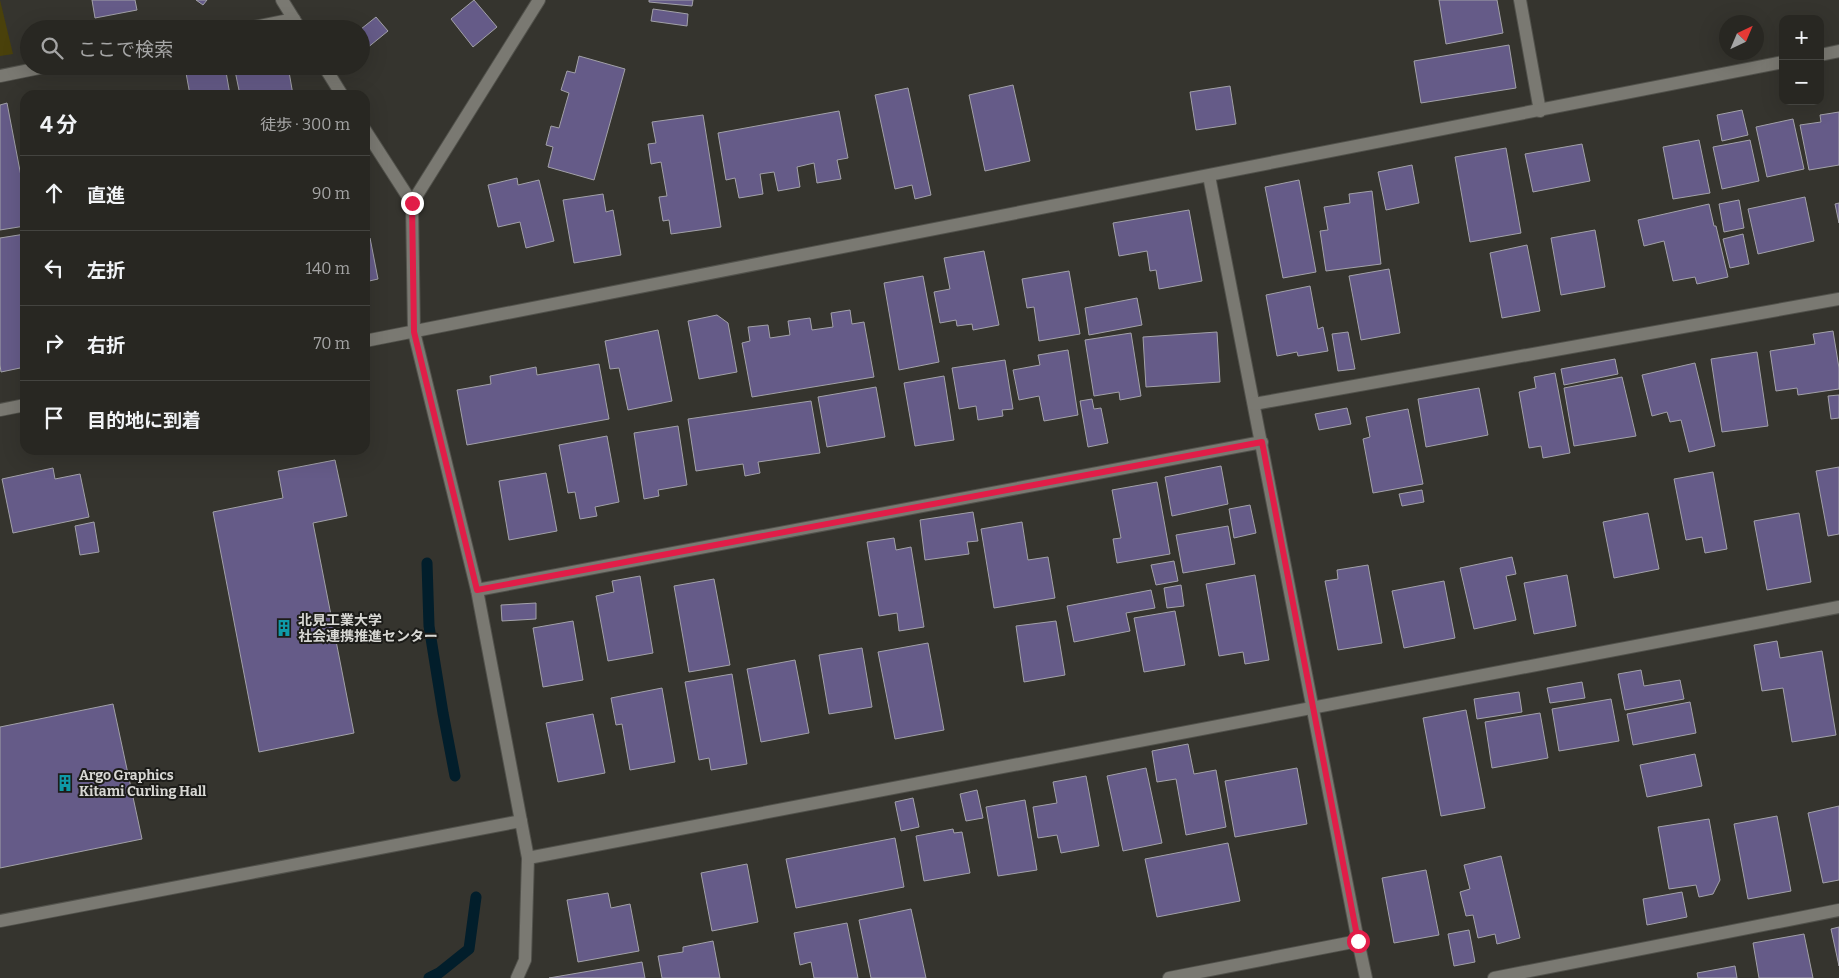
<!DOCTYPE html>
<html lang="ja">
<head>
<meta charset="utf-8">
<style>
  :root { --surface:#282722; --page:#302f2a; --text:#f1f3f6; --muted:#a5a5a5; --line:#444440 }
  body { margin:0; font-family:Bitter,"Noto Sans JP",serif; background:var(--page); color:var(--text) }
  .controls { position:absolute; right:15px; top:15px; display:grid; overflow:hidden; border-radius:10px; box-shadow:0 5px 20px #0002 }
  .controls button { width:45px; height:45px; display:grid; place-items:center; padding:0; border:0; border-bottom:1px solid var(--line); background:var(--surface); color:var(--text); font:25px sans-serif }
  .compass { position:absolute; left:1719px; top:15px; width:45px; height:45px; border-radius:50%; background:var(--surface); box-shadow:0 5px 20px #0002; rotate:44deg }
  .stop { position:absolute; width:15px; height:15px; margin:-11px; border:4px solid #e11d48; border-radius:50%; background:#fff }
  .stop.end { background:#e11d48; border-color:#fff; box-shadow:0 1px 5px #0008 }
  .list { margin:0; padding:0; list-style:none }
  h2 { display:flex; justify-content:space-between; align-items:center; height:65px; margin:0; padding:0 20px; font-size:21px }
  h2 small { font-size:16px; font-weight:400; color:var(--muted) }
  .list li { display:grid; grid-template-columns:32px 1fr auto; gap:15px; align-items:center; box-sizing:border-box; height:75px; padding:0 20px; border-top:1px solid var(--line) }
  .list b { display:block; font-size:19px; white-space:nowrap }
  .list em { font-size:16px; font-style:normal; color:var(--muted) }
  .icon { flex:none; width:28px; height:28px; fill:none; stroke:currentColor; stroke-width:2; stroke-linecap:round; stroke-linejoin:round }
  .map { position:relative; flex:none; width:1839px; height:978px; overflow:hidden }
  .search { position:absolute; background:var(--surface); box-shadow:0 5px 20px #0002; left:20px; top:20px; width:350px; height:55px; display:flex; align-items:center; gap:12px; box-sizing:border-box; padding:0 18px; border-radius:28px; color:var(--muted); font-size:19px }
  .panel { position:absolute; background:var(--surface); box-shadow:0 5px 20px #0002; left:20px; top:90px; width:350px; height:365px; border-radius:15px }
  .map>svg:first-child { display:block }
</style>
</head>
<body>
<div class="map">
<svg width="1839" height="978" viewBox="0 0 1839 978">
  <rect width="100%" height="100%" fill="#35342e"/>
  <path fill="#4a410b" d="M 0,0 L 13,54 L 0,56 Z"/>
  <g fill="none" stroke-linecap="round" stroke-linejoin="round">
    <g stroke="#021e2b" stroke-width="11">
      <path d="M 427,563 L 429,626 L 443,713 L 455,776"/>
      <path d="M 429,978 L 439,973 L 469,949 L 476,897"/>
    </g>
  </g>
  <g fill="#655b88" stroke="#a2a1a8">
    <path d="M 92,0 L 135,0 L 137,10 L 95,18 Z"/>
    <path d="M 196,0 L 207,0 L 203,5 Z"/>
    <path d="M 474,0 L 497,27 L 473,47 L 451,19 Z"/>
    <path d="M 649,0 L 693,0 L 692,6 L 649,2 Z"/>
    <path d="M 1439,0 L 1497,0 L 1503,33 L 1446,44 Z"/>
    <path d="M 653,9 L 688,14 L 687,26 L 651,21 Z"/>
    <path d="M 376,17 L 388,31 L 361,53 L 361,29 Z"/>
    <path d="M 1509,45 L 1516,88 L 1421,103 L 1414,61 Z"/>
    <path d="M 579,56 L 625,69 L 594,180 L 548,167 L 553,147 L 546,145 L 551,126 L 559,128 L 569,93 L 561,90 L 567,71 L 575,73 Z"/>
    <path d="M 225,66 L 230,95 L 190,95 L 186,73 Z"/>
    <path d="M 234,66 L 288,66 L 293,95 L 240,95 Z"/>
    <path d="M 1013,85 L 1030,161 L 985,171 L 969,95 Z"/>
    <path d="M 1230,86 L 1236,124 L 1196,130 L 1190,92 Z"/>
    <path d="M 908,88 L 931,195 L 915,199 L 912,185 L 895,189 L 875,95 Z"/>
    <path d="M 7,103 L 25,197 L 25,226 L 0,230 L 0,105 Z"/>
    <path d="M 1742,110 L 1748,135 L 1722,141 L 1717,115 Z"/>
    <path d="M 839,111 L 848,158 L 837,160 L 841,179 L 817,183 L 814,163 L 797,167 L 800,187 L 778,191 L 774,172 L 760,174 L 763,194 L 739,198 L 735,178 L 726,180 L 718,133 Z"/>
    <path d="M 1839,112 L 1839,165 L 1809,170 L 1800,125 L 1821,122 L 1820,115 Z"/>
    <path d="M 703,115 L 721,227 L 671,234 L 669,220 L 663,221 L 659,197 L 667,196 L 661,162 L 651,164 L 648,144 L 656,143 L 652,122 Z"/>
    <path d="M 1793,119 L 1804,169 L 1767,177 L 1756,127 Z"/>
    <path d="M 1699,140 L 1710,193 L 1673,199 L 1663,147 Z"/>
    <path d="M 1750,140 L 1759,181 L 1722,189 L 1713,147 Z"/>
    <path d="M 1582,144 L 1590,181 L 1533,192 L 1525,154 Z"/>
    <path d="M 1506,148 L 1521,233 L 1470,242 L 1455,157 Z"/>
    <path d="M 1412,165 L 1419,203 L 1386,210 L 1378,172 Z"/>
    <path d="M 517,178 L 518,185 L 539,180 L 554,241 L 526,248 L 520,222 L 498,227 L 488,185 Z"/>
    <path d="M 1299,180 L 1316,272 L 1283,278 L 1265,187 Z"/>
    <path d="M 1372,191 L 1381,264 L 1326,271 L 1320,231 L 1328,230 L 1324,207 L 1350,203 L 1349,194 Z"/>
    <path d="M 603,194 L 606,212 L 613,210 L 621,255 L 574,263 L 563,200 Z"/>
    <path d="M 1805,197 L 1814,241 L 1758,254 L 1748,209 Z"/>
    <path d="M 1739,200 L 1744,228 L 1724,232 L 1719,204 Z"/>
    <path d="M 1839,203 L 1839,223 L 1835,204 Z"/>
    <path d="M 1709,204 L 1714,226 L 1716,226 L 1728,277 L 1697,284 L 1695,277 L 1673,281 L 1664,241 L 1644,246 L 1638,220 Z"/>
    <path d="M 1189,210 L 1202,281 L 1159,289 L 1156,270 L 1150,271 L 1147,251 L 1119,256 L 1113,223 Z"/>
    <path d="M 1595,230 L 1605,287 L 1561,295 L 1551,238 Z"/>
    <path d="M 25,234 L 25,367 L 1,372 L 0,365 L 0,238 Z"/>
    <path d="M 1743,234 L 1749,264 L 1730,268 L 1723,239 Z"/>
    <path d="M 370,238 L 378,279 L 365,282 L 365,239 Z"/>
    <path d="M 1527,245 L 1540,311 L 1502,318 L 1490,253 Z"/>
    <path d="M 984,251 L 999,325 L 973,330 L 972,324 L 957,326 L 956,320 L 940,323 L 934,292 L 950,289 L 944,258 Z"/>
    <path d="M 1389,269 L 1400,333 L 1361,340 L 1349,276 Z"/>
    <path d="M 1069,271 L 1080,334 L 1039,341 L 1034,307 L 1027,308 L 1022,279 Z"/>
    <path d="M 923,276 L 939,362 L 899,370 L 884,283 Z"/>
    <path d="M 1310,286 L 1318,329 L 1323,327 L 1328,351 L 1298,356 L 1297,352 L 1277,356 L 1266,295 Z"/>
    <path d="M 1137,298 L 1142,325 L 1089,335 L 1085,308 Z"/>
    <path d="M 850,310 L 852,324 L 864,322 L 874,377 L 752,397 L 742,343 L 750,341 L 748,327 L 768,325 L 770,338 L 790,335 L 788,321 L 810,318 L 812,330 L 833,327 L 831,313 Z"/>
    <path d="M 717,315 L 728,323 L 737,372 L 699,379 L 688,321 Z"/>
    <path d="M 658,330 L 672,401 L 628,410 L 619,368 L 610,369 L 605,341 Z"/>
    <path d="M 1833,331 L 1839,368 L 1839,389 L 1798,395 L 1797,388 L 1776,391 L 1770,351 L 1815,344 L 1813,334 Z"/>
    <path d="M 1217,332 L 1220,382 L 1146,387 L 1143,337 Z"/>
    <path d="M 1348,332 L 1355,369 L 1338,371 L 1332,334 Z"/>
    <path d="M 1131,333 L 1141,396 L 1120,400 L 1119,392 L 1094,396 L 1085,340 Z"/>
    <path d="M 1068,350 L 1078,415 L 1044,421 L 1039,396 L 1019,400 L 1013,370 L 1040,365 L 1038,355 Z"/>
    <path d="M 1757,352 L 1768,426 L 1722,432 L 1711,359 Z"/>
    <path d="M 1615,359 L 1618,374 L 1564,385 L 1561,369 Z"/>
    <path d="M 1005,360 L 1013,409 L 1002,410 L 1003,416 L 978,420 L 976,406 L 959,409 L 952,368 Z"/>
    <path d="M 1695,363 L 1715,446 L 1689,452 L 1681,420 L 1670,422 L 1667,412 L 1652,416 L 1642,375 Z"/>
    <path d="M 599,364 L 609,419 L 467,445 L 457,390 L 491,384 L 490,376 L 536,367 L 537,375 Z"/>
    <path d="M 1555,373 L 1570,453 L 1543,458 L 1541,446 L 1529,448 L 1519,392 L 1536,388 L 1534,377 Z"/>
    <path d="M 944,376 L 954,440 L 915,446 L 904,383 Z"/>
    <path d="M 1622,377 L 1636,436 L 1574,446 L 1564,388 Z"/>
    <path d="M 876,387 L 885,437 L 827,447 L 818,397 Z"/>
    <path d="M 1479,388 L 1488,435 L 1426,447 L 1418,399 Z"/>
    <path d="M 1839,395 L 1839,418 L 1831,419 L 1828,396 Z"/>
    <path d="M 1092,399 L 1094,409 L 1101,408 L 1108,443 L 1088,447 L 1080,401 Z"/>
    <path d="M 811,401 L 820,453 L 758,462 L 760,473 L 745,476 L 743,464 L 696,471 L 688,419 Z"/>
    <path d="M 1347,408 L 1351,424 L 1319,430 L 1315,414 Z"/>
    <path d="M 1408,409 L 1423,484 L 1373,493 L 1363,439 L 1370,437 L 1366,417 Z"/>
    <path d="M 678,426 L 687,485 L 658,490 L 659,496 L 644,499 L 634,433 Z"/>
    <path d="M 607,436 L 619,502 L 595,507 L 597,516 L 580,519 L 575,492 L 568,493 L 559,445 Z"/>
    <path d="M 335,460 L 347,516 L 313,523 L 354,733 L 259,752 L 213,512 L 283,498 L 278,471 Z"/>
    <path d="M 1221,466 L 1228,504 L 1172,516 L 1165,477 Z"/>
    <path d="M 1839,467 L 1839,534 L 1828,536 L 1816,471 Z"/>
    <path d="M 53,468 L 55,479 L 80,474 L 89,517 L 13,533 L 2,479 Z"/>
    <path d="M 1713,472 L 1727,549 L 1705,553 L 1702,537 L 1686,540 L 1674,479 Z"/>
    <path d="M 546,473 L 557,531 L 509,540 L 499,481 Z"/>
    <path d="M 1157,482 L 1170,554 L 1117,563 L 1113,539 L 1121,538 L 1112,490 Z"/>
    <path d="M 1422,490 L 1424,502 L 1402,506 L 1399,494 Z"/>
    <path d="M 1250,505 L 1256,533 L 1234,538 L 1229,509 Z"/>
    <path d="M 973,512 L 978,541 L 967,542 L 969,554 L 925,560 L 920,520 Z"/>
    <path d="M 1648,513 L 1659,569 L 1614,578 L 1603,522 Z"/>
    <path d="M 1799,513 L 1811,582 L 1767,590 L 1754,521 Z"/>
    <path d="M 94,522 L 99,552 L 80,555 L 75,526 Z"/>
    <path d="M 1022,522 L 1028,560 L 1048,557 L 1055,598 L 994,608 L 981,529 Z"/>
    <path d="M 1228,526 L 1235,564 L 1183,573 L 1176,535 Z"/>
    <path d="M 894,538 L 896,550 L 911,547 L 924,627 L 899,631 L 897,613 L 879,616 L 867,542 Z"/>
    <path d="M 1512,557 L 1516,574 L 1506,576 L 1516,620 L 1474,629 L 1460,568 Z"/>
    <path d="M 1174,561 L 1178,581 L 1156,585 L 1151,565 Z"/>
    <path d="M 1368,565 L 1382,643 L 1338,650 L 1325,581 L 1338,579 L 1337,570 Z"/>
    <path d="M 1255,575 L 1269,660 L 1245,664 L 1243,652 L 1219,656 L 1206,584 Z"/>
    <path d="M 1567,575 L 1576,626 L 1534,634 L 1524,583 Z"/>
    <path d="M 640,576 L 653,653 L 608,661 L 596,596 L 614,592 L 612,581 Z"/>
    <path d="M 714,579 L 730,665 L 689,672 L 674,586 Z"/>
    <path d="M 1444,581 L 1455,638 L 1404,648 L 1392,591 Z"/>
    <path d="M 1181,585 L 1184,606 L 1167,608 L 1164,588 Z"/>
    <path d="M 1151,590 L 1155,608 L 1126,613 L 1130,631 L 1074,642 L 1067,606 Z"/>
    <path d="M 536,603 L 536,619 L 502,621 L 501,605 Z"/>
    <path d="M 1175,611 L 1185,665 L 1144,672 L 1134,618 Z"/>
    <path d="M 573,621 L 583,680 L 543,687 L 533,628 Z"/>
    <path d="M 1056,621 L 1065,675 L 1024,682 L 1016,626 Z"/>
    <path d="M 1777,641 L 1780,658 L 1822,651 L 1836,735 L 1792,742 L 1783,688 L 1762,691 L 1754,645 Z"/>
    <path d="M 928,643 L 944,730 L 895,739 L 878,652 Z"/>
    <path d="M 862,648 L 872,707 L 829,714 L 819,655 Z"/>
    <path d="M 795,660 L 809,733 L 761,742 L 747,669 Z"/>
    <path d="M 1641,670 L 1644,686 L 1680,680 L 1684,699 L 1625,710 L 1618,674 Z"/>
    <path d="M 732,674 L 747,764 L 711,770 L 709,758 L 699,760 L 685,682 Z"/>
    <path d="M 1582,682 L 1585,698 L 1550,703 L 1547,688 Z"/>
    <path d="M 662,688 L 675,762 L 630,770 L 622,724 L 616,725 L 611,698 Z"/>
    <path d="M 1519,692 L 1522,712 L 1477,719 L 1474,699 Z"/>
    <path d="M 1611,699 L 1619,741 L 1559,751 L 1552,709 Z"/>
    <path d="M 1690,702 L 1696,733 L 1633,745 L 1627,714 Z"/>
    <path d="M 113,704 L 142,839 L 0,868 L 0,727 Z"/>
    <path d="M 1466,710 L 1485,808 L 1441,816 L 1423,718 Z"/>
    <path d="M 1540,713 L 1548,758 L 1492,768 L 1485,722 Z"/>
    <path d="M 593,714 L 605,773 L 558,782 L 546,723 Z"/>
    <path d="M 1188,744 L 1194,774 L 1216,770 L 1226,827 L 1186,835 L 1176,779 L 1157,782 L 1152,751 Z"/>
    <path d="M 1695,754 L 1702,786 L 1647,797 L 1640,765 Z"/>
    <path d="M 1146,768 L 1162,843 L 1123,851 L 1107,776 Z"/>
    <path d="M 1297,768 L 1307,824 L 1235,837 L 1225,781 Z"/>
    <path d="M 1086,776 L 1099,846 L 1061,853 L 1057,835 L 1038,838 L 1033,807 L 1057,803 L 1053,782 Z"/>
    <path d="M 977,790 L 983,818 L 966,821 L 960,794 Z"/>
    <path d="M 913,798 L 919,827 L 901,831 L 895,802 Z"/>
    <path d="M 1025,800 L 1037,870 L 998,876 L 986,807 Z"/>
    <path d="M 1839,806 L 1839,880 L 1823,883 L 1808,813 Z"/>
    <path d="M 1777,816 L 1791,891 L 1748,899 L 1734,824 Z"/>
    <path d="M 1709,819 L 1720,880 L 1713,894 L 1699,897 L 1696,885 L 1669,889 L 1658,827 Z"/>
    <path d="M 953,829 L 954,833 L 962,832 L 970,873 L 924,881 L 916,836 Z"/>
    <path d="M 895,838 L 904,887 L 796,908 L 786,859 Z"/>
    <path d="M 1228,843 L 1240,901 L 1157,917 L 1145,859 Z"/>
    <path d="M 1501,856 L 1520,938 L 1497,944 L 1495,934 L 1478,938 L 1473,915 L 1466,916 L 1460,892 L 1470,889 L 1464,865 Z"/>
    <path d="M 747,864 L 758,922 L 712,931 L 701,873 Z"/>
    <path d="M 1426,870 L 1439,935 L 1394,943 L 1382,878 Z"/>
    <path d="M 1682,892 L 1687,917 L 1647,925 L 1643,899 Z"/>
    <path d="M 608,893 L 611,908 L 630,904 L 639,951 L 578,962 L 567,900 Z"/>
    <path d="M 911,909 L 926,978 L 871,978 L 859,920 Z"/>
    <path d="M 847,923 L 858,978 L 814,978 L 811,962 L 800,965 L 794,933 Z"/>
    <path d="M 1839,927 L 1839,966 L 1831,929 Z"/>
    <path d="M 1469,930 L 1475,962 L 1454,966 L 1448,934 Z"/>
    <path d="M 1804,934 L 1813,978 L 1759,978 L 1753,943 Z"/>
    <path d="M 713,941 L 720,978 L 662,978 L 658,956 L 683,952 L 683,947 Z"/>
    <path d="M 642,962 L 645,978 L 549,978 Z"/>
    <path d="M 1735,966 L 1737,978 L 1698,978 L 1697,973 Z"/>
  </g>
  <g fill="none" stroke-linecap="round" stroke-linejoin="round">
    <g stroke="#51514b" stroke-width="14">
      <g id="minor">
        <path d="M 282,0 L 300,29"/>
        <path d="M 1520,0 L 1540,111"/>
        <path d="M 245,29 L 294,19"/>
        <path d="M 1820,55 L 1839,51"/>
        <path d="M 324,66 L 342,95"/>
        <path d="M 0,76 L 49,66"/>
        <path d="M 365,130 L 412,203 L 414,332 L 477,590 L 528,858 L 525,960 L 517,978"/>
        <path d="M 1209,176 L 1358,941 L 1366,978"/>
        <path d="M 412,203 L 539,0"/>
        <path d="M 365,341 L 1783,62"/>
        <path d="M 1254,404 L 1839,299"/>
        <path d="M 0,410 L 25,405"/>
        <path d="M 477,590 L 1262,442"/>
        <path d="M 528,858 L 1839,607"/>
        <path d="M 0,921 L 521,821"/>
        <path d="M 1169,978 L 1358,941"/>
        <path d="M 1494,978 L 1839,910"/>
      </g>
    </g>
    <use href="#minor" stroke="#7a7972" stroke-width="12"/>
  </g>
  <g fill="none" stroke-linecap="round" stroke-linejoin="round">
    <path stroke="#e11d48" stroke-width="6" d="M 412,203 L 414,332 L 477,590 L 1262,442 L 1358,941"/>
  </g>
  <defs>
    <g id="building-bare" transform="scale(1.35)"><path d="M-4-6H4V6H1V3H-1V6H-4ZM-2.5-4.3h1.7v1.8h-1.7ZM.8-4.3h1.7v1.8H.8ZM-2.5-1h1.7V.8h-1.7ZM.8-1h1.7V.8H.8Z" fill="#0f9aa8" stroke="#1c1c19" stroke-width="2.5" paint-order="stroke"/></g>
  </defs>
  <g fill-rule="evenodd">
    <use href="#building-bare" x="284" y="628"/>
    <use href="#building-bare" x="65" y="783"/>
  </g>
  <g text-anchor="middle" dominant-baseline="central" stroke-width="4" stroke-linejoin="round" paint-order="stroke">
    <g font-size="14" font-weight="bold" fill="#d8d8d4" stroke="#1c1c19" text-anchor="start">
      <text x="298" y="620">北見工業大学<tspan x="298" dy="16">社会連携推進センター</tspan></text>
      <text x="79" y="775">Argo Graphics<tspan x="79" dy="16">Kitami Curling Hall</tspan></text>
    </g>
  </g>
</svg>
<div class="controls">
<button>+</button>
<button>−</button>
</div>
<svg class="compass" viewBox="-18 -18 36 36"><path d="M0-13l5 13h-10z" fill="#e53935"/><path d="M0 13l5-13h-10z" fill="#a5a5a5"/></svg>
<div class="stop" style="left:1358px;top:941px"></div>
<div class="stop end" style="left:412px;top:203px"></div>
<div class="search"><svg class="icon" aria-label="search" viewBox="0 0 24 24"><circle cx="10" cy="10" r="6"/><path d="M15 15l6 6"/></svg>ここで検索</div>
<section class="panel">
<h2>4 分<small>徒歩 · 300 m</small></h2>
<ul class="list">
<li><svg class="icon" aria-label="ahead" viewBox="0 0 24 24"><path d="M12 20V5M6 11l6-6 6 6"/></svg><div><b>直進</b></div><em>90 m</em></li>
<li><svg class="icon" aria-label="left" viewBox="0 0 24 24"><path d="M17 20v-9H6M10 6l-5 5 5 5"/></svg><div><b>左折</b></div><em>140 m</em></li>
<li><svg class="icon" aria-label="right" viewBox="0 0 24 24"><path d="M7 20v-9h11M14 6l5 5-5 5"/></svg><div><b>右折</b></div><em>70 m</em></li>
<li><svg class="icon" aria-label="arrive" viewBox="0 0 24 24"><path d="M6 21V4h12l-3 4 3 4H6"/></svg><div><b>目的地に到着</b></div></li>
</ul>
</section>
</div>
</body>
</html>
